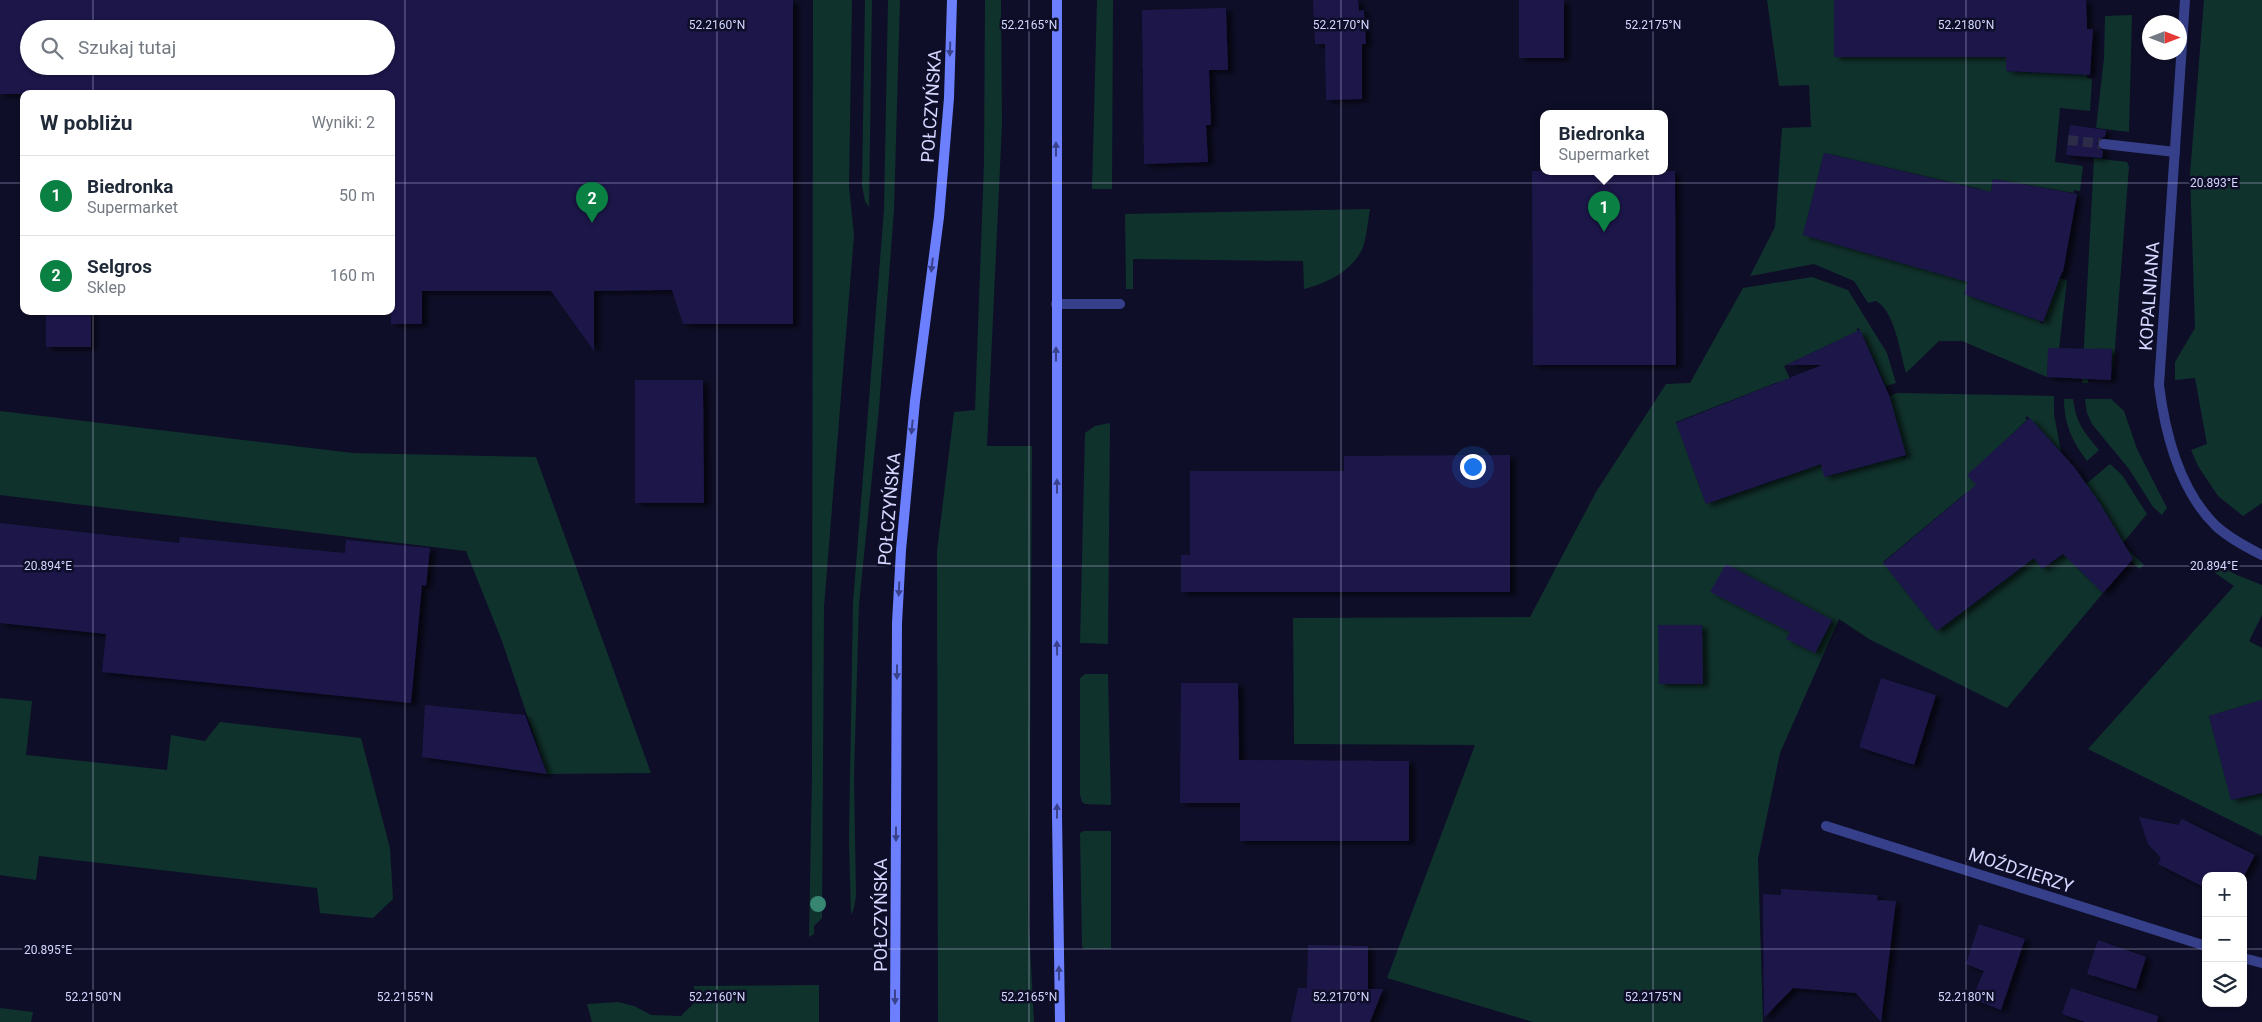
<!DOCTYPE html>
<html lang="pl">
<head>
<meta charset="utf-8">
<style>
  :root { --surface:#fff; --page:#f6f6f7; --text:#1f2937; --muted:#747a83; --line:#e0e1e3; --accent:#0b8043 }
  body { margin:0; font-family:Roboto,sans-serif; background:var(--page); color:var(--text) }
  .controls { position:absolute; right:15px; bottom:15px; display:grid; overflow:hidden; border-radius:10px; box-shadow:0 1px 4px #0004 }
  .controls button { width:45px; height:45px; display:grid; place-items:center; padding:0; border:0; border-bottom:1px solid var(--line); background:var(--surface); color:var(--text); font:25px sans-serif }
  .compass { position:absolute; left:2142px; top:15px; width:45px; height:45px; border-radius:50%; background:var(--surface); box-shadow:0 1px 4px #0004; rotate:90deg }
  .you { position:absolute; left:1472px; top:466px; width:18px; height:18px; margin:-12px; border:4px solid #fff; border-radius:50%; background:#1a73e8; box-shadow:0 0 0 8px #1a73e833 }
  .badge { display:grid; place-items:center; width:32px; height:32px; border-radius:50%; background:var(--accent); color:#fff; font-size:16px; font-weight:700 }
  .pin { position:absolute; translate:-50% -41px; filter:drop-shadow(0 1px 2px #0008) }
  .pin::after { content:''; position:absolute; top:26px; width:18px; height:15px; background:inherit; clip-path:polygon(0 0,100% 0,50% 100%) }
  .popup { position:absolute; left:1540px; top:110px; width:128px; height:65px; box-sizing:border-box; display:grid; place-content:center; border-radius:10px; background:var(--surface); filter:drop-shadow(0 1px 4px #0005); font-size:16px; white-space:nowrap; color:var(--muted) }
  .popup b { font-size:19px; color:var(--text) }
  .popup::after { content:''; position:absolute; left:50%; top:100%; margin-left:-10px; border:10px solid transparent; border-top-color:var(--surface) }
  .list { margin:0; padding:0; list-style:none }
  h2 { display:flex; justify-content:space-between; align-items:center; height:65px; margin:0; padding:0 20px; font-size:21px }
  h2 small { font-size:16px; font-weight:400; color:var(--muted) }
  .list li { display:grid; grid-template-columns:32px 1fr auto; gap:15px; align-items:center; box-sizing:border-box; height:80px; padding:0 20px; border-top:1px solid var(--line) }
  .list b { display:block; font-size:19px; white-space:nowrap }
  .list p { margin:0; font-size:16px; white-space:nowrap; color:var(--muted) }
  .list em { font-size:16px; font-style:normal; color:var(--muted) }
  .icon { flex:none; width:28px; height:28px; fill:none; stroke:currentColor; stroke-width:2; stroke-linecap:round; stroke-linejoin:round }
  .map { position:relative; flex:none; width:2262px; height:1022px; overflow:hidden }
  .search { position:absolute; background:var(--surface); box-shadow:0 1px 4px #0004; left:20px; top:20px; width:375px; height:55px; display:flex; align-items:center; gap:12px; box-sizing:border-box; padding:0 18px; border-radius:28px; color:var(--muted); font-size:19px }
  .panel { position:absolute; background:var(--surface); box-shadow:0 1px 4px #0004; left:20px; top:90px; width:375px; height:225px; border-radius:10px }
  .map>svg:first-child { display:block }
</style>
</head>
<body>
<div class="map">
<svg width="2262" height="1022" viewBox="0 0 2262 1022">
  <defs>
    <filter id="shadow"><feDropShadow dx="5.5" dy="3" stdDeviation="2.5" flood-color="#0009"/></filter>
  </defs>
  <rect width="100%" height="100%" fill="#0e0e28"/>
  <g fill="#10322c">
    <path d="M 813,0 L 852,0 L 849,187 L 854,235 L 824,607 L 822,918 L 814,926 L 814,934 L 809,937 L 812,774 Z"/>
    <path d="M 865,0 L 872,0 L 869,207 L 865,201 L 862,186 Z"/>
    <path d="M 888,0 L 900,0 L 894,210 L 879,408 L 859,604 L 854,776 L 856,895 L 854,908 L 851,915 L 849,840 L 853,603 L 884,209 Z"/>
    <path d="M 985,0 L 1001,0 L 1002,124 L 987,446 L 1032,446 L 1029,926 L 1034,1022 L 938,1022 L 937,551 L 954,412 L 975,410 L 984,163 Z"/>
    <path d="M 1097,0 L 1113,0 L 1112,189 L 1092,189 Z"/>
    <path d="M 1767,0 L 1834,0 L 1835,57 L 1995,57 L 2003,39 L 2007,39 L 2006,71 L 2087,75 L 2087,78 L 2092,79 L 2090,111 L 2060,108 L 2055,162 L 2083,166 L 2080,191 L 2074,190 L 2074,193 L 1993,179 L 1988,210 L 1984,209 L 1980,189 L 1824,153 L 1803,235 L 1957,278 L 1974,265 L 1964,294 L 2040,321 L 2042,325 L 2059,278 L 2067,280 L 2057,366 L 2047,366 L 2047,377 L 1962,341 L 1939,341 L 1906,373 C 1900,353 1895,311 1876,301 L 1868,303 L 1854,281 L 1814,264 L 1750,276 L 1775,227 L 1782,128 L 1811,127 L 1809,85 L 1779,86 Z"/>
    <path d="M 2204,0 L 2262,0 L 2262,503 L 2243,516 L 2218,496 L 2198,466 L 2191,450 L 2207,444 L 2195,378 L 2175,380 L 2175,362 L 2195,328 L 2190,174 Z"/>
    <path d="M 2132,15 L 2129,132 L 2096,128 L 2104,58 L 2105,16 Z"/>
    <path d="M 2094,158 L 2127,162 L 2129,167 L 2113,373 L 2112,349 L 2089,349 L 2088,383 L 2082,383 Z"/>
    <path d="M 1370,209 C 1368,220 1367,233 1364,244 C 1356,269 1328,283 1304,289 L 1303,261 L 1133,259 L 1133,289 L 1126,289 L 1125,214 Z"/>
    <path d="M 1812,277 L 1848,290 L 1887,353 L 1896,383 L 1886,386 L 1859,328 L 1856,329 L 1858,331 L 1784,366 L 1797,394 L 1792,396 L 1778,382 L 1676,422 L 1706,504 L 1810,468 L 1811,449 L 1816,447 L 1825,477 L 1903,456 L 1904,458 L 1906,458 L 1889,396 L 1898,393 L 2054,396 L 2054,414 L 2061,452 L 2027,416 L 2025,418 L 2027,420 L 1968,475 L 1989,498 L 1967,492 L 1883,562 L 1937,631 L 2024,543 L 2042,569 L 2109,524 L 2111,527 L 2113,525 L 2086,484 L 2110,464 L 2122,475 L 2147,514 L 2122,544 L 2144,565 L 2139,569 L 2113,543 L 2077,567 L 2103,593 L 2007,708 L 1869,639 L 1839,619 L 1780,753 L 1758,859 L 1763,1022 L 1533,1022 L 1387,978 L 1475,745 L 1294,744 L 1293,618 L 1530,617 L 1596,492 L 1666,384 L 1690,383 L 1743,288 Z"/>
    <path d="M 2064,399 L 2073,399 C 2076,423 2084,432 2099,450 L 2087,461 C 2072,441 2064,424 2064,399 Z"/>
    <path d="M 2085,399 L 2111,399 L 2124,411 L 2137,449 L 2167,508 L 2162,515 L 2153,507 L 2129,469 L 2092,424 L 2087,413 Z"/>
    <path d="M 0,411 L 353,453 L 536,457 L 651,773 L 547,774 L 502,641 L 466,551 L 0,495 Z"/>
    <path d="M 1110,423 L 1108,644 L 1080,643 L 1085,433 L 1095,426 Z"/>
    <path d="M 2213,562 L 2237,575 L 2262,585 L 2262,615 L 2249,641 L 2262,648 L 2262,700 L 2209,716 L 2231,800 L 2262,793 L 2262,836 L 2088,749 L 2234,586 L 2208,568 Z"/>
    <path d="M 1085,674 L 1108,674 L 1111,805 L 1085,804 L 1082,802 L 1080,795 L 1080,678 Z"/>
    <path d="M 0,698 L 32,701 L 26,755 L 167,770 L 171,735 L 205,741 L 220,722 L 361,738 L 390,848 L 393,899 L 373,918 L 320,913 L 317,888 L 39,856 L 36,880 L 0,875 Z"/>
    <path d="M 1084,831 L 1111,831 L 1111,949 L 1083,949 L 1082,945 L 1080,833 Z"/>
    <path d="M 819,985 L 819,1022 L 592,1022 L 587,1004 L 618,1002 L 634,1006 L 651,1015 L 681,1016 L 694,1003 L 694,986 Z"/>
    <path d="M 0,1008 L 33,1012 L 31,1022 L 0,1022 Z"/>
  </g>
  <g fill="#1b194a" fill-rule="evenodd" filter="url(#shadow)">
    <path d="M 0,0 L 793,0 L 793,324 L 683,324 L 672,290 L 594,291 L 594,351 L 551,291 L 422,291 L 422,324 L 391,324 L 391,94 L 0,94 ZM 29,29 L 386,29 L 386,66 L 29,66 Z"/>
    <path d="M 1313,0 L 1358,0 L 1359,11 L 1364,10 L 1366,44 L 1362,44 L 1362,99 L 1326,100 L 1325,44 L 1315,44 Z"/>
    <rect x="1519" y="0" width="45" height="58"/>
    <path d="M 1834,0 L 2086,0 L 2087,29 L 2093,29 L 2090,75 L 2006,71 L 2006,57 L 1834,57 Z"/>
    <path d="M 1226,8 L 1228,70 L 1209,70 L 1211,125 L 1206,125 L 1208,162 L 1144,164 L 1142,10 Z"/>
    <path d="M 2070,125 L 2106,130 L 2105,137 L 2101,138 L 2097,143 L 2098,147 L 2103,151 L 2102,158 L 2066,155 Z"/>
    <path d="M 1824,153 L 1991,192 L 1993,179 L 2077,194 L 2063,272 L 2062,272 L 2043,322 L 1964,294 L 1968,282 L 1803,235 Z"/>
    <path d="M 1532,171 L 1675,171 L 1676,365 L 1533,365 Z"/>
    <rect x="46" y="311" width="45" height="36"/>
    <path d="M 1860,330 L 1889,395 L 1906,455 L 1824,477 L 1821,464 L 1706,504 L 1676,423 L 1822,365 L 1786,365 Z"/>
    <path d="M 2048,348 L 2112,349 L 2111,380 L 2047,377 Z"/>
    <path d="M 635,380 L 703,380 L 704,503 L 635,503 Z"/>
    <path d="M 2030,418 L 2075,468 L 2101,505 L 2133,559 L 2103,593 L 2063,554 L 2042,569 L 2034,558 L 1937,631 L 1883,563 L 1976,485 L 1967,475 Z"/>
    <path d="M 1510,455 L 1510,592 L 1181,592 L 1181,555 L 1190,555 L 1190,471 L 1344,471 L 1344,456 Z"/>
    <path d="M 0,523 L 179,543 L 180,537 L 345,553 L 346,540 L 430,548 L 426,586 L 422,585 L 411,703 L 102,672 L 106,634 L 0,623 Z"/>
    <path d="M 1726,564 L 1832,620 L 1815,653 L 1786,639 L 1790,632 L 1710,592 Z"/>
    <path d="M 1658,625 L 1702,625 L 1703,684 L 1659,684 Z"/>
    <path d="M 1881,678 L 1936,695 L 1914,765 L 1859,747 Z"/>
    <path d="M 1181,683 L 1238,683 L 1239,760 L 1409,761 L 1409,841 L 1240,841 L 1240,803 L 1180,803 Z"/>
    <path d="M 2262,700 L 2262,793 L 2231,800 L 2209,716 Z"/>
    <path d="M 425,705 L 525,715 L 547,774 L 422,757 Z"/>
    <path d="M 2139,817 L 2178,825 L 2182,819 L 2255,855 L 2243,878 L 2243,876 L 2206,876 L 2206,888 L 2158,864 L 2161,858 L 2148,844 Z"/>
    <path d="M 1781,889 L 1878,895 L 1877,900 L 1896,901 L 1881,1022 L 1856,993 L 1793,988 L 1764,1018 L 1763,894 L 1781,895 Z"/>
    <path d="M 1979,924 L 2025,939 L 2001,1010 L 1972,999 L 1984,971 L 1966,964 Z"/>
    <path d="M 2098,940 L 2146,957 L 2136,989 L 2087,974 Z"/>
    <path d="M 1308,945 L 1368,946 L 1368,989 L 1383,989 L 1370,1022 L 1291,1022 L 1298,988 L 1307,988 Z"/>
    <path d="M 2071,988 L 2158,1016 L 2157,1022 L 2085,1022 L 2062,1014 Z"/>
  </g>
  <g fill="none" stroke-linecap="round" stroke-linejoin="round">
    <path stroke="#2c2c48" stroke-width="10" stroke-dasharray="10 5" stroke-linecap="butt" d="M 2068,140 L 2104,144"/>
    <path stroke="#36408a" stroke-width="10" d="M 1056,304 L 1120,304"/>
    <g stroke="#36408a" stroke-width="10">
      <path d="M 2185,0 L 2159,385 C 2165,433 2180,491 2216,526 C 2229,538 2246,547 2262,555"/>
      <path d="M 2104,144 L 2175,152"/>
      <path d="M 1826,826 L 2206,946"/>
      <path d="M 2243,958 L 2262,963"/>
    </g>
    <g stroke="#6c80ff" stroke-width="10">
      <path d="M 1057,0 L 1057,816 L 1060,1022"/>
      <path d="M 895,1022 L 897,623 L 901,550 L 915,401 L 939,217 L 949,98 L 952,0"/>
    </g>
  </g>
  <circle fill="#378671" cx="818" cy="904" r="8"/>
  <defs><path id="oneway-solid" d="M-6-.8H1V-3.2L6.5 0L1 3.2V.8H-6Z" transform="scale(1.25)"/></defs>
  <g fill="#384189">
    <use href="#oneway-solid" transform="translate(950 49) rotate(92)"/>
    <use href="#oneway-solid" transform="translate(1056 149) rotate(-90)"/>
    <use href="#oneway-solid" transform="translate(932 265) rotate(97)"/>
    <use href="#oneway-solid" transform="translate(1056 354) rotate(-90)"/>
    <use href="#oneway-solid" transform="translate(912 427) rotate(96)"/>
    <use href="#oneway-solid" transform="translate(1057 486) rotate(-90)"/>
    <use href="#oneway-solid" transform="translate(899 589) rotate(92)"/>
    <use href="#oneway-solid" transform="translate(1057 648) rotate(-91)"/>
    <use href="#oneway-solid" transform="translate(897 672) rotate(90)"/>
    <use href="#oneway-solid" transform="translate(1057 811) rotate(-90)"/>
    <use href="#oneway-solid" transform="translate(896 834) rotate(90)"/>
    <use href="#oneway-solid" transform="translate(1059 973) rotate(-91)"/>
    <use href="#oneway-solid" transform="translate(895 997) rotate(90)"/>
  </g>
  <path fill="none" stroke="#d5d7ff" stroke-width="1" stroke-opacity="0.45" d="M 93,0 L 93,29M 405,0 L 405,1022M 717,0 L 717,1022M 1029,0 L 1029,1022M 1341,0 L 1341,1022M 1653,0 L 1653,1022M 1966,0 L 1966,1022M 93,66 L 93,94M 0,183 L 24,183M 391,183 L 2262,183M 93,311 L 93,1022M 0,566 L 2262,566M 0,949 L 2206,949M 2243,949 L 2262,949"/>
  <g text-anchor="middle" dominant-baseline="central" stroke-width="5" stroke-linejoin="round" paint-order="stroke">
    <g font-size="18" fill="#d5d7ff" stroke="#0e0e28">
      <text transform="translate(931 106) rotate(-86)">POŁCZYŃSKA</text>
      <text transform="translate(2149 296) rotate(-86)">KOPALNIANA</text>
      <text transform="translate(889 509) rotate(-85)">POŁCZYŃSKA</text>
      <text transform="translate(2021 870) rotate(18)">MOŹDZIERZY</text>
      <text transform="translate(880 915) rotate(-90)">POŁCZYŃSKA</text>
    </g>
  </g>
  <g font-size="12" text-anchor="middle" fill="#d5d7ff" stroke="#0e0e28" stroke-width="5" stroke-linejoin="round" paint-order="stroke">
    <text x="717" y="29">52.2160°N</text>
    <text x="1029" y="29">52.2165°N</text>
    <text x="1341" y="29">52.2170°N</text>
    <text x="1653" y="29">52.2175°N</text>
    <text x="1966" y="29">52.2180°N</text>
    <text x="2214" y="187">20.893°E</text>
    <text x="2214" y="570">20.894°E</text>
    <text x="48" y="570">20.894°E</text>
    <text x="48" y="954">20.895°E</text>
    <text x="93" y="1001">52.2150°N</text>
    <text x="405" y="1001">52.2155°N</text>
    <text x="717" y="1001">52.2160°N</text>
    <text x="1029" y="1001">52.2165°N</text>
    <text x="1341" y="1001">52.2170°N</text>
    <text x="1653" y="1001">52.2175°N</text>
    <text x="1966" y="1001">52.2180°N</text>
  </g>
</svg>
<div class="controls">
<button>+</button>
<button>−</button>
<button><svg class="icon" aria-label="layers" viewBox="0 0 24 24"><path d="M12 4l9 5-9 5-9-5zM3 14l9 5 9-5"/></svg></button>
</div>
<svg class="compass" viewBox="-18 -18 36 36"><path d="M0-13l5 13h-10z" fill="#e53935"/><path d="M0 13l5-13h-10z" fill="#747a83"/></svg>
<div class="you"></div>
<div class="pin badge" style="left:1604px;top:232px">1</div>
<div class="popup"><b>Biedronka</b>Supermarket</div>
<div class="pin badge" style="left:592px;top:223px">2</div>
<div class="search"><svg class="icon" aria-label="search" viewBox="0 0 24 24"><circle cx="10" cy="10" r="6"/><path d="M15 15l6 6"/></svg>Szukaj tutaj</div>
<section class="panel">
<h2>W pobliżu<small>Wyniki: 2</small></h2>
<ul class="list">
<li><span class="badge">1</span><div><b>Biedronka</b><p>Supermarket</p></div><em>50 m</em></li>
<li><span class="badge">2</span><div><b>Selgros</b><p>Sklep</p></div><em>160 m</em></li>
</ul>
</section>
</div>
</body>
</html>
